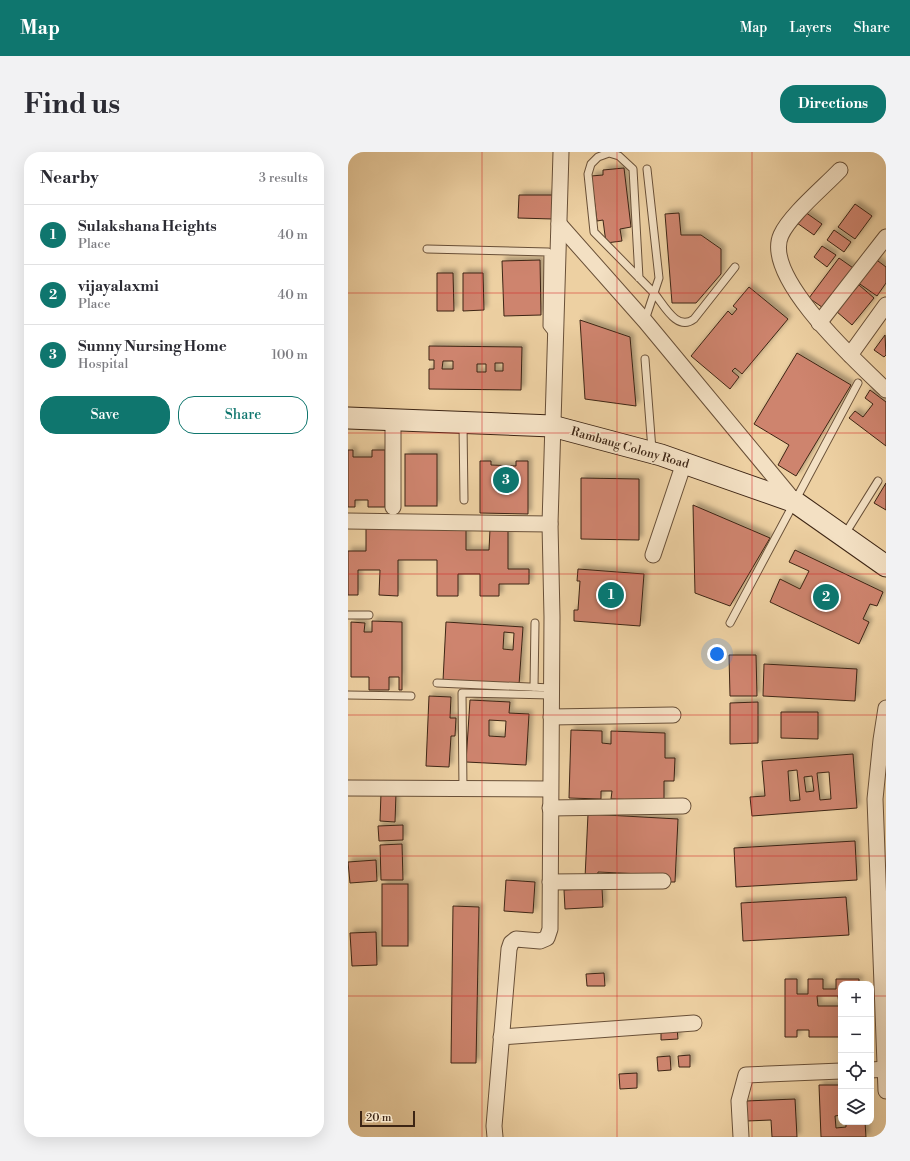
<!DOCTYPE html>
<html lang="en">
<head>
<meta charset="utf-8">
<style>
  :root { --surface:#fff; --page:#f2f2f3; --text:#2b2b33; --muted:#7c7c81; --line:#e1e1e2; --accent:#0f766e }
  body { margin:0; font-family:"Libre Bodoni",serif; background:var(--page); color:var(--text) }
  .controls { position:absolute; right:12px; bottom:12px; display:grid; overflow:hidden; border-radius:8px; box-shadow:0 4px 16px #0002 }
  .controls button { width:36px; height:36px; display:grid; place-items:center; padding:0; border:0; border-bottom:1px solid var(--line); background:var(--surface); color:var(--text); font:20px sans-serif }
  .scale { position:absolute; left:12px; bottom:10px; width:55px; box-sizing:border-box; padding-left:4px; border:2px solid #3d2514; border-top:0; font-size:11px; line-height:14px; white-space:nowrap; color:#3d2514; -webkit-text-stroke:3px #f3e0c3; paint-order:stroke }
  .you { position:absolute; left:369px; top:502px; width:14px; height:14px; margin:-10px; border:3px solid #fff; border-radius:50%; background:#1a73e8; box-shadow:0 0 0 6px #1a73e833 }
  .badge { display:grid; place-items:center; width:26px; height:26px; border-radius:50%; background:var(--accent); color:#fff; font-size:13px; font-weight:700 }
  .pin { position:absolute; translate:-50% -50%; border:2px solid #fff; box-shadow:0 1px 4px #0006 }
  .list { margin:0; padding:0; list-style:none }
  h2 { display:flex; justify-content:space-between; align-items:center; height:52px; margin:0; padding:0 16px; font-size:17px }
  h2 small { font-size:13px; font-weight:400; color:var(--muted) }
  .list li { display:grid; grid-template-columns:26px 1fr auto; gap:12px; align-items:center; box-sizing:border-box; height:60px; padding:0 16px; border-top:1px solid var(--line) }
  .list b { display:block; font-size:15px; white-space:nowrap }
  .list p { margin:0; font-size:13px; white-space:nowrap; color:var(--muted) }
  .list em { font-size:13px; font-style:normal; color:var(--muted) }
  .actions { display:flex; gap:8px; padding:12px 16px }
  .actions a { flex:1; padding:9px 0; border:1px solid var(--accent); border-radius:16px; text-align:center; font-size:14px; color:var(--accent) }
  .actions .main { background:var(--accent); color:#fff }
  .icon { flex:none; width:22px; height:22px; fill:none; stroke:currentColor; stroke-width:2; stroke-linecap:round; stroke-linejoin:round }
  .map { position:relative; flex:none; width:538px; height:985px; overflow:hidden; border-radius:16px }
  header { display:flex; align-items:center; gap:24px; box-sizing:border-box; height:56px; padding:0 20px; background:var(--accent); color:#fff }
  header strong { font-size:19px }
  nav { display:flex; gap:22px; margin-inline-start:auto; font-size:14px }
  .intro { display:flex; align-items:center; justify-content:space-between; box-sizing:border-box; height:96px; padding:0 24px }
  h1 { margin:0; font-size:28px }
  .button { padding:10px 18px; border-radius:16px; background:var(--accent); color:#fff; font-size:14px; font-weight:700 }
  main { display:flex; gap:24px; padding:0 24px }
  aside { flex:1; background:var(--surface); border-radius:16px; box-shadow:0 4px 16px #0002 }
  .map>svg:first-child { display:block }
</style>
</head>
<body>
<header>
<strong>Map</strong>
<nav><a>Map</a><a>Layers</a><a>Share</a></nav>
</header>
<div class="intro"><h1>Find us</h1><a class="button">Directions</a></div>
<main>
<aside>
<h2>Nearby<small>3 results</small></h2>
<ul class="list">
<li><span class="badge">1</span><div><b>Sulakshana Heights</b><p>Place</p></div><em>40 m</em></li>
<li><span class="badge">2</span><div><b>vijayalaxmi</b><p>Place</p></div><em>40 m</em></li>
<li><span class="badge">3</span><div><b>Sunny Nursing Home</b><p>Hospital</p></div><em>100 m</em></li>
</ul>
<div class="actions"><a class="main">Save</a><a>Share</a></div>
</aside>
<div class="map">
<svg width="538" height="985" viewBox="0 0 538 985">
  <defs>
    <filter id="shadow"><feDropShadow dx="3.5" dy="-3.5" stdDeviation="2" flood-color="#0004"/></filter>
  </defs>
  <rect width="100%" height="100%" fill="#edd0a2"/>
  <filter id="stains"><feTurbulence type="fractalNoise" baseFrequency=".005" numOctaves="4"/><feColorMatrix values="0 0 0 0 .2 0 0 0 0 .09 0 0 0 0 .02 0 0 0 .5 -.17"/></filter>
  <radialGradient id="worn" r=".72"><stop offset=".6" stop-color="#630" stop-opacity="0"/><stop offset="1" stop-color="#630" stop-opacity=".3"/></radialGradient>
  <g fill="#ce846e" stroke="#3d2514" fill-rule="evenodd" filter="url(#shadow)">
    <path d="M 276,16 L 283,75 L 272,77 L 274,89 L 258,91 L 255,68 L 249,69 L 243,24 L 255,23 L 255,18 Z"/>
    <path d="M 171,43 L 206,43 L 205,67 L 170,66 Z"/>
    <path d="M 507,52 L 524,64 L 507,87 L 490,75 Z"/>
    <path d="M 457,60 L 474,72 L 466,83 L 449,71 Z"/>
    <path d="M 331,61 L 333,83 L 353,83 L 373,97 L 373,122 L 348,151 L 324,151 L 317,62 Z"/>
    <path d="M 486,78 L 503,90 L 496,100 L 479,88 Z"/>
    <path d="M 474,94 L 488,103 L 479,115 L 466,105 Z"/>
    <path d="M 491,106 L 508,118 L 478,158 L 461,146 Z"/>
    <path d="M 526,106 L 538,115 L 538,131 L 529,144 L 509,130 Z"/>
    <path d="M 192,108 L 193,163 L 156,164 L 154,109 Z"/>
    <path d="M 89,121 L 105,121 L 106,159 L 89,159 Z"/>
    <path d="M 115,121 L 135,121 L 136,158 L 115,159 Z"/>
    <path d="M 511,133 L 526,146 L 504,173 L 488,159 Z"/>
    <path d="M 401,135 L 440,167 L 394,222 L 387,216 L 384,219 L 391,225 L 382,237 L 343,204 L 380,159 L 384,163 L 389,157 L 385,154 Z"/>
    <path d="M 232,168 L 282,185 L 288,254 L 237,247 Z"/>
    <path d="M 537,183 L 538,203 L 536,205 L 526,198 Z"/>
    <path d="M 81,194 L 174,195 L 173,238 L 81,237 L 81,217 L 86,217 L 86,208 L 81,208 ZM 95,209 L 105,209 L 105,217 L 94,217 ZM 147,211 L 155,211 L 155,219 L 147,219 ZM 129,212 L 138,212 L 138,220 L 129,220 Z"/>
    <path d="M 449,201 L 503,233 L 448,324 L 430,313 L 441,293 L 406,272 Z"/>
    <path d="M 522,238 L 538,250 L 538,294 L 501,266 L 507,259 L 515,265 L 525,252 L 517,246 Z"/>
    <path d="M 0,298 L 5,298 L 5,305 L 24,305 L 24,298 L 37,298 L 37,355 L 20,355 L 20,348 L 7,348 L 7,355 L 0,355 Z"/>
    <rect x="57" y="302" width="32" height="52"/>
    <path d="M 132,309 L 143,309 L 143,313 L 168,314 L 168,309 L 180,309 L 180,362 L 132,361 Z"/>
    <path d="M 233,326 L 291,327 L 291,388 L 233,387 Z"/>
    <path d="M 538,331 L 538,358 L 526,351 Z"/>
    <path d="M 345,353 L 422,386 L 382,454 L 347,441 Z"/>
    <path d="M 18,376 L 118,377 L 118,398 L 141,398 L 142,377 L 160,377 L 160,417 L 181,417 L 181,432 L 151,432 L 151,444 L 132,444 L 132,422 L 110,422 L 110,444 L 89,444 L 89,408 L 50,408 L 50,444 L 31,443 L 32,418 L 10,418 L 10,443 L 0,443 L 0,399 L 18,399 Z"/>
    <path d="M 447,398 L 535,440 L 529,454 L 522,452 L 515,467 L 521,470 L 511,492 L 422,450 L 432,427 L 452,437 L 461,419 L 441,410 Z"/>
    <path d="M 230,417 L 296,422 L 292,474 L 226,469 L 226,458 L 230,458 L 232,429 L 229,429 Z"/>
    <path d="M 24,469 L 54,470 L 54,538 L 51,538 L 51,525 L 41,525 L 41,538 L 21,538 L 21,525 L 3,525 L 3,470 L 17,471 L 16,480 L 24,480 Z"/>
    <path d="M 98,470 L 175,475 L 171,533 L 95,529 ZM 156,480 L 166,481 L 165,498 L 155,497 Z"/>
    <path d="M 381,503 L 408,503 L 409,544 L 382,544 Z"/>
    <path d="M 416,512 L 509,517 L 507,549 L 415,544 Z"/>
    <path d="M 81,544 L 103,545 L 102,566 L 108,566 L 107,584 L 103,584 L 101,615 L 78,614 Z"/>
    <path d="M 122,548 L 162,550 L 161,561 L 181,562 L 178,613 L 118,610 ZM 141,568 L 158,569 L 157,585 L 141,584 Z"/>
    <path d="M 410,550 L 410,591 L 382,592 L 382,551 Z"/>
    <path d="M 433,560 L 470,560 L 470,587 L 433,586 Z"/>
    <path d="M 223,578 L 254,579 L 254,591 L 263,592 L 263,579 L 317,581 L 317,606 L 327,606 L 326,629 L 316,629 L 316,649 L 263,647 L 264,639 L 253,639 L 253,647 L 221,646 Z"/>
    <path d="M 505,602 L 509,656 L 404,664 L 402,645 L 417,644 L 414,609 ZM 449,618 L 452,648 L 442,649 L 440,619 ZM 481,620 L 483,647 L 472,648 L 469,621 ZM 464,624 L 466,639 L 458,640 L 456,625 Z"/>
    <path d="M 33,641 L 48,641 L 47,670 L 32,669 Z"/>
    <path d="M 240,662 L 330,667 L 327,730 L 316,730 L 316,723 L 250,720 L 249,726 L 237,726 Z"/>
    <path d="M 55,673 L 55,688 L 31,689 L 30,674 Z"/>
    <path d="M 507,689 L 509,728 L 388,735 L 386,696 Z"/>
    <path d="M 54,692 L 55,728 L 33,728 L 32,693 Z"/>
    <path d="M 28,708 L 29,729 L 2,731 L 0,710 Z"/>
    <path d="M 158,728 L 187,730 L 185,761 L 156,759 Z"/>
    <rect x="34" y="732" width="26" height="62"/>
    <path d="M 254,736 L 255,755 L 217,757 L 216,738 Z"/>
    <path d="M 498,745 L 501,783 L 395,789 L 393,751 Z"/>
    <path d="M 105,754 L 131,755 L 128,911 L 103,911 Z"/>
    <path d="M 28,780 L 29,813 L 4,814 L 2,781 Z"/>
    <path d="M 256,821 L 257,834 L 239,834 L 238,822 Z"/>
    <path d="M 437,827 L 449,827 L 449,842 L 460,842 L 460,827 L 475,827 L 475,837 L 488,837 L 488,827 L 511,827 L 511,832 L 493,832 L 493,885 L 461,885 L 461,878 L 449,878 L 449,885 L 437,885 ZM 469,844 L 490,844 L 491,854 L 470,854 Z"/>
    <path d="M 329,876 L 330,887 L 313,888 L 313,877 Z"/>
    <path d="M 342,903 L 342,915 L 331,915 L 330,904 Z"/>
    <path d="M 322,904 L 323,918 L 310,919 L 309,905 Z"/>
    <path d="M 289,921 L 289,936 L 272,937 L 271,922 Z"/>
    <path d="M 471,933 L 493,933 L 493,963 L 487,964 L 488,976 L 498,975 L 498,970 L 517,970 L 518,985 L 473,985 Z"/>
    <path d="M 447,947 L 449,985 L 424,985 L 423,968 L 399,969 L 398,949 Z"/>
  </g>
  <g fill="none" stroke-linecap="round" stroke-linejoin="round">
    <g stroke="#695038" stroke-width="9">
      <g id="lane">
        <path d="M 79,97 L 200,100 L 199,174 L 206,183"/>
        <path d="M 291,126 L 285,17 L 271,4 L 261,1 L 250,5 L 243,12 L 240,22 L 246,80 L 306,141 L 311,126 L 299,17"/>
        <path d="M 297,168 L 306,141 C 316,153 329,180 346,167 L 387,115"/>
        <path d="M 297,207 L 304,298"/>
        <path d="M 115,272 L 116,348"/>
        <path d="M 497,382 L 530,329"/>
        <path d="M 0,463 L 21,463"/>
        <path d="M 382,471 L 510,231"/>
        <path d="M 89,531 L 203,536"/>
        <path d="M 186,535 L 187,471"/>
        <path d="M 0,543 L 63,544"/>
        <path d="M 115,637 L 114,541 L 203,543"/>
      </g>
    </g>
    <g stroke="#695038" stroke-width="17">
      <g id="street">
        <path d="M 492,18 C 476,35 442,63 433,83 C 414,125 510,211 538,238"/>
        <path d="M 211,72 L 297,169 L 447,350"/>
        <path d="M 471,171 L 538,85"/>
        <path d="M 502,203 L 538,153"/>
        <path d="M 45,268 L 45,355"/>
        <path d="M 0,369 L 202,372"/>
        <path d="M 305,403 L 336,311"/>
        <path d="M 538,556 L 533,588 L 527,647 L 538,939"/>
        <path d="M 203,565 L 325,563"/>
        <path d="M 0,636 L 202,637"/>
        <path d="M 202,656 L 335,654"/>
        <path d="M 202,730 L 315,729"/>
        <path d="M 153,885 L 346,871"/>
        <path d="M 523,918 L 538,917"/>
        <path d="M 147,985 L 146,974 L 161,797 L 163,791 L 168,787 L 192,789 L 199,786 L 202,777 L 204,465 L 202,372 L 213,0"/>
        <path d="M 393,985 L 391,949 L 398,923 L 493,919"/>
      </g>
    </g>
    <g stroke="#3d2514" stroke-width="23">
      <path id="secondary" d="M 0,266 L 204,274 L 313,303 L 447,350 L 538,414"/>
    </g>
    <use href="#lane" stroke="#f3e0c3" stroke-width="7"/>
    <use href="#street" stroke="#f3e0c3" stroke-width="15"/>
    <use href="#secondary" stroke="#f3e0c3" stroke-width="21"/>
  </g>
  <path fill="none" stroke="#d62828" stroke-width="1" stroke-opacity="0.55" d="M 134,0 L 134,985M 269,0 L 269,985M 404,0 L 404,985M 0,141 L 538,141M 0,281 L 538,281M 0,422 L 538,422M 0,563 L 538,563M 0,704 L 538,704M 0,844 L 493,844M 523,844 L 538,844"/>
  <g text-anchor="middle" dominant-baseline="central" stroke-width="3" stroke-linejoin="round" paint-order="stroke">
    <g font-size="12" fill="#3d2514" stroke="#f3e0c3">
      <text transform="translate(282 296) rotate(16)">Rambaug Colony Road</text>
    </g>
  </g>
  <rect width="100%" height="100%" filter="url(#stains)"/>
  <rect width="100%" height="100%" fill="url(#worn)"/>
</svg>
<div class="controls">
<button>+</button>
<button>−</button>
<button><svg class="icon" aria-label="locate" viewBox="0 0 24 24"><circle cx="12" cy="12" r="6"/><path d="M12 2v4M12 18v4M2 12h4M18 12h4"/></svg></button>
<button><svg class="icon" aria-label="layers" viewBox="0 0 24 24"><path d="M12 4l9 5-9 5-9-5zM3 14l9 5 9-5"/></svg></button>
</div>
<div class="scale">20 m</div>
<div class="you"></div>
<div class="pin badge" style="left:263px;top:443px">1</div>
<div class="pin badge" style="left:478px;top:445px">2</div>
<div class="pin badge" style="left:158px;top:328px">3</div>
</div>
</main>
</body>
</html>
